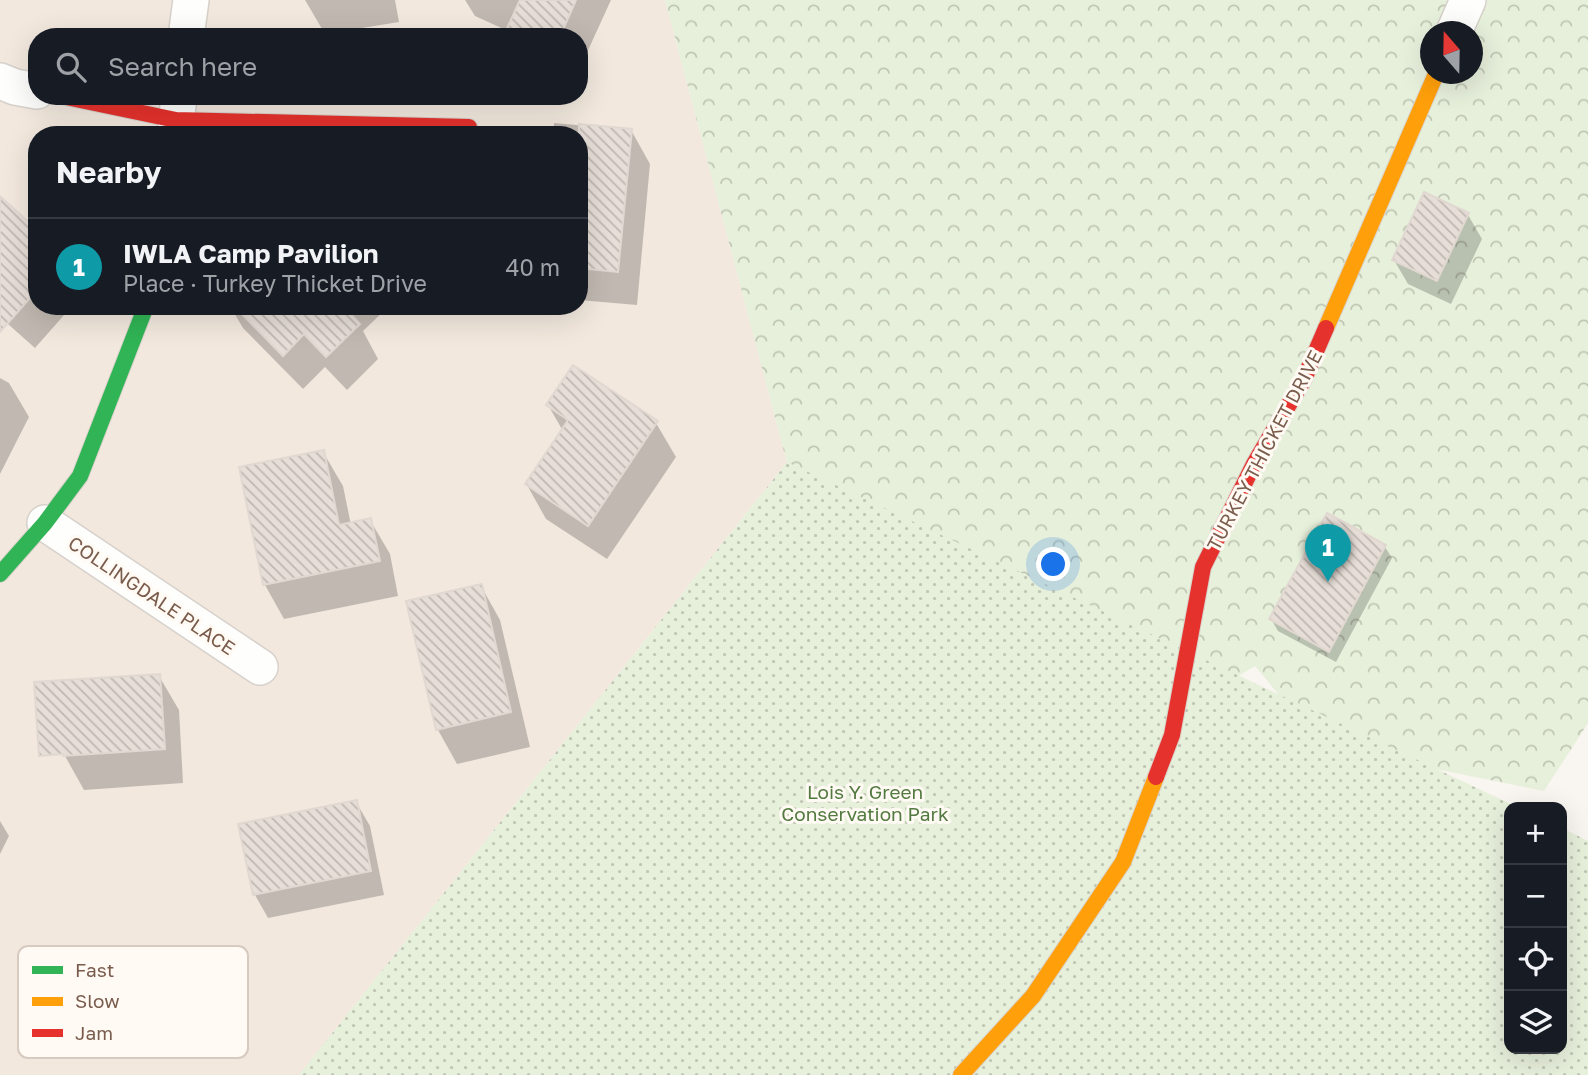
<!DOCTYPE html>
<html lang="en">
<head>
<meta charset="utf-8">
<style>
  :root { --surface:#171b24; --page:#242831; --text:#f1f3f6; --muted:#9ea1a6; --line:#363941; --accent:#ea580c }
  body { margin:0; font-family:"Golos Text",sans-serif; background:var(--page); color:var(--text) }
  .controls { position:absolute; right:21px; bottom:21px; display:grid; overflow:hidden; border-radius:14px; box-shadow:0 7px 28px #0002 }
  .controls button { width:63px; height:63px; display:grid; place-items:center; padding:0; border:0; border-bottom:2px solid var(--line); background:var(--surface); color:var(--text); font:35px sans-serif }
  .compass { position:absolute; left:1420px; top:21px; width:63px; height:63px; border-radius:50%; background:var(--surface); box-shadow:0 7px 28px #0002; rotate:340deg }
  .you { position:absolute; left:1054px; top:565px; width:24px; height:24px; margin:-18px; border:5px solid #fff; border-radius:50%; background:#1a73e8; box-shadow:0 0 0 10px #1a73e833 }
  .badge { display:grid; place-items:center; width:46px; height:46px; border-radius:50%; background:var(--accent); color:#fff; font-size:23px; font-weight:700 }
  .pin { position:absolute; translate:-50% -58px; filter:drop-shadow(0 2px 4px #0008) }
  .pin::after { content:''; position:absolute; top:37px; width:24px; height:21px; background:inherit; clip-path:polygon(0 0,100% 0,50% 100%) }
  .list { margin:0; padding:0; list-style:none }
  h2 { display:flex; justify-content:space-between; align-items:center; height:91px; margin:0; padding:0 28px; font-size:30px }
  h2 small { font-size:23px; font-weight:400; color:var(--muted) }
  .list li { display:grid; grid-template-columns:46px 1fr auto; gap:21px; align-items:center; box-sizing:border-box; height:98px; padding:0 28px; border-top:2px solid var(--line) }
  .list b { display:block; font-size:26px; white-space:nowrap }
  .list p { margin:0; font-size:23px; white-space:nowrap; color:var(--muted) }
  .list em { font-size:23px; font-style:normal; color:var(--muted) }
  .icon { flex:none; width:38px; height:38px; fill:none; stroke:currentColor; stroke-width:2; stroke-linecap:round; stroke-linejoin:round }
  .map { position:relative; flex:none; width:1588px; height:1075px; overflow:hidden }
  .search { position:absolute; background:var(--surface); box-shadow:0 7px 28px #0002; left:28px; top:28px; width:560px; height:77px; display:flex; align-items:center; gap:18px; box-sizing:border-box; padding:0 24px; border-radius:28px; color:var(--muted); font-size:26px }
  .panel { position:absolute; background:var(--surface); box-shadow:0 7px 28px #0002; left:28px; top:126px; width:560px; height:189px; border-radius:28px }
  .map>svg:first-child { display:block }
</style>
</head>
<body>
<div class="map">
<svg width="1588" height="1075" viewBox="0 0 1588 1075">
  <defs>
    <pattern id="forest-crowns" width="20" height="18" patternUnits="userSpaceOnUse" patternTransform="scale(1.75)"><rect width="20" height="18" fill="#e7f0db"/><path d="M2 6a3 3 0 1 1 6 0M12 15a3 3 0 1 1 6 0" fill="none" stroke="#c0c6b4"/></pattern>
    <pattern id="park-dots" width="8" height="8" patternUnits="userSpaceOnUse" patternTransform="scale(1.75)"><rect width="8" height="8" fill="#e7f0db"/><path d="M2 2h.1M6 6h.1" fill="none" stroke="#c0c6b4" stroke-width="1.8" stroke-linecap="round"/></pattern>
    <pattern id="building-back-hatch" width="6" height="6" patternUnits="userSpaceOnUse" patternTransform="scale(1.75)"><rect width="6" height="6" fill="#e6ded7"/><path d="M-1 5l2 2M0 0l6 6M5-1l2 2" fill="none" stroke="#bfb7b1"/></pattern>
  </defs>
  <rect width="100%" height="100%" fill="#f9f5f0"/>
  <path fill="#f2e8de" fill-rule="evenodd" d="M 0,0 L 665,0 L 787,462 L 299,1075 L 0,1075 ZM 37,37 L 579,37 L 579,96 L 37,96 ZM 37,135 L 579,135 L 579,306 L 37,306 Z"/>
  <path fill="url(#forest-crowns)" fill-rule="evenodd" d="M 665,0 L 1588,0 L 1588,723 L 1544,791 L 1321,746 L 1255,666 L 1153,727 L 299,1075 L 787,463 ZM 1430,32 L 1472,32 L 1472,74 L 1430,74 Z"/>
  <path fill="url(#park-dots)" d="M 787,462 L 1517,807 L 1509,807 L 1509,1049 L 1562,1049 L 1562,828 L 1588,841 L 1588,1075 L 299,1075 Z"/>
  <g fill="#0003">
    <path d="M 305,0 L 395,0 L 399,22 L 325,34 Z"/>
    <path d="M 465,0 L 611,0 L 579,70 L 579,37 L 505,37 L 508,31 L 475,16 Z"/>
    <path d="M 554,123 L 631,130 L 650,164 L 637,305 L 579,300 L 579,135 L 553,135 Z"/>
    <path d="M 0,198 L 37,232 L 37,306 L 72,306 L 35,348 L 0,317 Z"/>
    <path d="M 1468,215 L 1482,239 L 1451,304 L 1408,284 L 1394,260 Z"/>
    <path d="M 230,306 L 388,306 L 388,307 L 363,331 L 378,359 L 347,390 L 325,367 L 303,389 L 243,328 Z"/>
    <path d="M 0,378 L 9,383 L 29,417 L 0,474 Z"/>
    <path d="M 548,405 L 656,423 L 676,457 L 607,559 L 546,519 L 527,485 L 563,431 Z"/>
    <path d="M 323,452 L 343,486 L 351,525 L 370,520 L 390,554 L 398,596 L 284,619 L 265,585 Z"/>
    <path d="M 1385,547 L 1392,558 L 1336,662 L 1278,631 L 1271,619 Z"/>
    <path d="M 481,586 L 500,620 L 530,747 L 457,764 L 438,730 Z"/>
    <path d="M 159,676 L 179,710 L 183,783 L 84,790 L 65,756 L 60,682 Z"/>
    <path d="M 356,802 L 370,826 L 384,895 L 268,918 L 255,895 L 240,825 Z"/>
    <path d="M 0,821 L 9,836 L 0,854 Z"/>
  </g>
  <g fill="url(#building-back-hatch)" stroke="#e2d8d2" stroke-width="2">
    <path d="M 520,0 L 576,0 L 560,37 L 503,37 Z"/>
    <path d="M 579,124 L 632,129 L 618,272 L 579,268 Z"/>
    <path d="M 1424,192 L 1469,213 L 1437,281 L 1392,260 Z"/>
    <path d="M 0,196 L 37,230 L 37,290 L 0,332 Z"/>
    <path d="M 234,306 L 343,306 L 360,324 L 326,357 L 304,334 L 283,356 Z"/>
    <path d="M 573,365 L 658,421 L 588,526 L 525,484 L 568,420 L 546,405 Z"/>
    <path d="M 324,450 L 339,525 L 371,518 L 380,561 L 263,585 L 239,467 Z"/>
    <path d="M 1327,513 L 1386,545 L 1329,652 L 1269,619 Z"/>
    <path d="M 482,584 L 511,712 L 436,730 L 406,601 Z"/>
    <path d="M 160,674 L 165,749 L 63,756 L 63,754 L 39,756 L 34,682 Z"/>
    <path d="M 357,800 L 371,871 L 253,895 L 238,824 Z"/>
  </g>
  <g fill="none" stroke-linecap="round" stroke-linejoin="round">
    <g stroke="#d7d1cb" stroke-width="38">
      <g id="street">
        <path d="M 1454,32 L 1468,0"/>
        <path d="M 186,37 L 191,0"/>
        <path d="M 0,81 L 15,87 L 37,91"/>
        <path d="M 175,135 L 179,96"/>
        <path d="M 45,523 L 260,667"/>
      </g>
    </g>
    <g stroke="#d9d2cb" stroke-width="18">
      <path id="fast" d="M 0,574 L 45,523 L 80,476 L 146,306"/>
    </g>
    <g stroke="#d9d2cb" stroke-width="18">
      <g id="slow">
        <path d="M 1326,328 L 1436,74"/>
        <path d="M 961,1075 L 1033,996 L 1123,862 L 1156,777"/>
      </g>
    </g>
    <g stroke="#d9d2cb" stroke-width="18">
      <g id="jam">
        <path d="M 61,96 L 176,120 L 469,127"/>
        <path d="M 1156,777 L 1172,735 L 1203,567 L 1254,464 L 1304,379 L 1326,328"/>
      </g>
    </g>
    <use href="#street" stroke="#fefefd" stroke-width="35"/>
    <use href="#fast" stroke="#30b455" stroke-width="16"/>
    <use href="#slow" stroke="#ff9f0a" stroke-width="16"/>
    <use href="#jam" stroke="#e5322d" stroke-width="16"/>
  </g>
  <g text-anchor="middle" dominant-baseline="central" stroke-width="6" stroke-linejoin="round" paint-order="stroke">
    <g font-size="19" fill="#7a5c4d" stroke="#fffaf3">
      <text transform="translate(1264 450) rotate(-62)">TURKEY THICKET DRIVE</text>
      <text transform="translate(152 595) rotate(34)">COLLINGDALE PLACE</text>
    </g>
    <g font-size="19" fill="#537a41" stroke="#fffaf3">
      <text x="865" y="791">Lois Y. Green<tspan x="865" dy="22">Conservation Park</tspan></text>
    </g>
  </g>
  <rect x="18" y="946" width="230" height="112" rx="10" fill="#fffaf3" stroke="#d7cbc1" stroke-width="2"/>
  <rect x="32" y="966" width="31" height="8" fill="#30b455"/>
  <rect x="32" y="997" width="31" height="9" fill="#ff9f0a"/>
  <rect x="32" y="1029" width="31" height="8" fill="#e5322d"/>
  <g font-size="19" fill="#7a5c4d">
    <text x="75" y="977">Fast</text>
    <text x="75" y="1008">Slow</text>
    <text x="75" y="1040">Jam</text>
  </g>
</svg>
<div class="controls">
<button>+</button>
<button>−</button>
<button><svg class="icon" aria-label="locate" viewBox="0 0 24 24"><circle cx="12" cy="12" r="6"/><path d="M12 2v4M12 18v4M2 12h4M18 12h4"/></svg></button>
<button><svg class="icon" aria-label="layers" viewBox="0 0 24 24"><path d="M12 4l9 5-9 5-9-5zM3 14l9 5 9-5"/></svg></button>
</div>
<svg class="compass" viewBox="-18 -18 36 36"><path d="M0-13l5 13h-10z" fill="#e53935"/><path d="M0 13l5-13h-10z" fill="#9ea1a6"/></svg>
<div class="you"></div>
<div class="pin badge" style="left:1328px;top:582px;background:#0f9aa8">1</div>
<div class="search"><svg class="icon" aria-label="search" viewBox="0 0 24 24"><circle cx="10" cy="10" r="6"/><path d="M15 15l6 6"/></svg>Search here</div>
<section class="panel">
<h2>Nearby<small></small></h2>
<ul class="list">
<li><span class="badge" style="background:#0f9aa8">1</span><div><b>IWLA Camp Pavilion</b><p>Place · Turkey Thicket Drive</p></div><em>40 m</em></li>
</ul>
</section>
</div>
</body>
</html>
